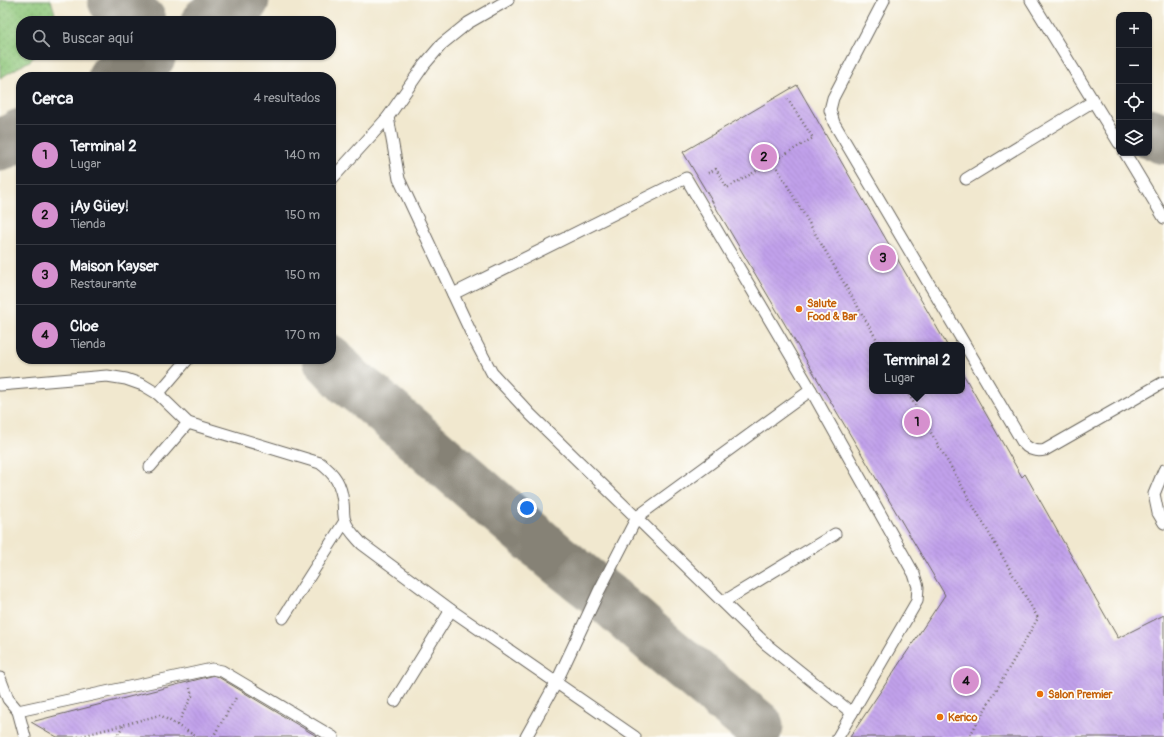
<!DOCTYPE html>
<html lang="es">
<head>
<meta charset="utf-8">
<style>
  :root { --surface:#171b24; --page:#242831; --text:#f1f3f6; --muted:#9ea1a6; --line:#363941; --accent:#d690ce }
  body { margin:0; font-family:Pangolin,sans-serif; background:var(--page); color:var(--text) }
  .controls { position:absolute; right:12px; top:12px; display:grid; overflow:hidden; border-radius:8px; box-shadow:0 1px 3px #0004 }
  .controls button { width:36px; height:36px; display:grid; place-items:center; padding:0; border:0; border-bottom:1px solid var(--line); background:var(--surface); color:var(--text); font:20px sans-serif }
  .you { position:absolute; left:527px; top:508px; width:14px; height:14px; margin:-10px; border:3px solid #fff; border-radius:50%; background:#1a73e8; box-shadow:0 0 0 6px #1a73e833 }
  .badge { display:grid; place-items:center; width:26px; height:26px; border-radius:50%; background:var(--accent); color:#111; font-size:13px; font-weight:700 }
  .pin { position:absolute; translate:-50% -50%; border:2px solid #fff; box-shadow:0 1px 4px #0006 }
  .popup { position:absolute; left:869px; top:342px; width:96px; height:52px; box-sizing:border-box; display:grid; place-content:center; border-radius:8px; background:var(--surface); filter:drop-shadow(0 1px 3px #0005); font-size:13px; white-space:nowrap; color:var(--muted) }
  .popup b { font-size:15px; color:var(--text) }
  .popup::after { content:''; position:absolute; left:50%; top:100%; margin-left:-8px; border:8px solid transparent; border-top-color:var(--surface) }
  .list { margin:0; padding:0; list-style:none }
  h2 { display:flex; justify-content:space-between; align-items:center; height:52px; margin:0; padding:0 16px; font-size:17px }
  h2 small { font-size:13px; font-weight:400; color:var(--muted) }
  .list li { display:grid; grid-template-columns:26px 1fr auto; gap:12px; align-items:center; box-sizing:border-box; height:60px; padding:0 16px; border-top:1px solid var(--line) }
  .list b { display:block; font-size:15px; white-space:nowrap }
  .list p { margin:0; font-size:13px; white-space:nowrap; color:var(--muted) }
  .list em { font-size:13px; font-style:normal; color:var(--muted) }
  .icon { flex:none; width:22px; height:22px; fill:none; stroke:currentColor; stroke-width:2; stroke-linecap:round; stroke-linejoin:round }
  .map { position:relative; flex:none; width:1164px; height:737px; overflow:hidden }
  .search { position:absolute; background:var(--surface); box-shadow:0 1px 3px #0004; left:16px; top:16px; width:320px; height:44px; display:flex; align-items:center; gap:10px; box-sizing:border-box; padding:0 14px; border-radius:16px; color:var(--muted); font-size:15px }
  .panel { position:absolute; background:var(--surface); box-shadow:0 1px 3px #0004; left:16px; top:72px; width:320px; height:292px; border-radius:16px }
  .map>svg:first-child { display:block }
</style>
</head>
<body>
<div class="map">
<svg width="1164" height="737" viewBox="0 0 1164 737">
  <defs>
    <pattern id="grass-dots" width="8" height="8" patternUnits="userSpaceOnUse"><rect width="8" height="8" fill="#8fc77b"/><path d="M2 2h.1M6 6h.1" fill="none" stroke="#7baa6a" stroke-width="1.8" stroke-linecap="round"/></pattern>
    <pattern id="building-back-hatch" width="6" height="6" patternUnits="userSpaceOnUse"><rect width="6" height="6" fill="#c1a1eb"/><path d="M-1 5l2 2M0 0l6 6M5-1l2 2" fill="none" stroke="#a58ac9"/></pattern>
  </defs>
  <rect width="100%" height="100%" fill="#fdfcf7"/>
  <filter id="ink" filterUnits="userSpaceOnUse"><feTurbulence type="fractalNoise" baseFrequency=".025" numOctaves="2"/><feDisplacementMap in="SourceGraphic" scale="8" xChannelSelector="R" yChannelSelector="G"/><feConvolveMatrix kernelMatrix="1 2 1 2 8 2 1 2 1" color-interpolation-filters="sRGB"/></filter>
  <filter id="wash" filterUnits="userSpaceOnUse"><feTurbulence type="fractalNoise" baseFrequency=".012" numOctaves="4" result="noise"/><feDisplacementMap in="SourceGraphic" scale="16" xChannelSelector="R" yChannelSelector="G"/><feGaussianBlur stdDeviation="0.9" result="paint"/><feColorMatrix in="noise" values="0 0 0 0 0 0 0 0 0 0 0 0 0 0 0 0 0 1.4 0 .05"/><feComposite in="paint" operator="in"/></filter>
  <g filter="url(#wash)">
    <rect width="100%" height="100%" fill="#f1e8cf"/>
    <path fill="url(#grass-dots)" stroke="#56724c" d="M 0,0 L 51,0 L 56,17 L 55,21 L 21,21 L 21,55 L 35,55 L 31,60 L 0,78 Z"/>
    <g fill="none" stroke-linecap="round" stroke-linejoin="round">
      <g stroke="#868276" stroke-width="51">
        <path d="M 113,0 L 128,13 L 141,21"/>
        <path d="M 207,21 L 244,0"/>
        <path d="M 113,77 L 151,55"/>
        <path d="M 1149,133 L 1164,139"/>
        <path d="M 0,146 L 21,134"/>
        <path d="M 328,359 L 350,382 L 371,398 L 556,558 L 608,599 L 666,650 L 758,726"/>
      </g>
    </g>
    <g id="blocks">
      <g fill="url(#building-back-hatch)">
        <path d="M 797,85 L 947,345 L 872,345 L 872,391 L 962,391 L 962,372 L 1022,477 L 1025,474 L 1118,638 L 1164,615 L 1164,737 L 850,737 L 945,595 L 683,152 Z"/>
        <path d="M 215,675 L 318,737 L 57,737 L 31,722 Z"/>
      </g>
    </g>
  </g>
  <g filter="url(#ink)">
    <use href="#blocks" fill-opacity="0" stroke="#67635b" stroke-width="1"/>
    <g fill="none" stroke-linecap="round" stroke-linejoin="round">
      <g stroke="#67635b" stroke-width="13">
        <g id="service">
          <path d="M 884,0 L 833,98 L 830,110 L 834,123 L 1023,443 C 1029,450 1036,452 1045,450 L 1164,382"/>
          <path d="M 1031,0 L 1119,143"/>
          <path d="M 388,117 L 399,179 L 473,337 L 492,373 L 531,415 L 767,645 L 852,713"/>
          <path d="M 1125,153 L 1164,218"/>
          <path d="M 966,179 L 1092,102"/>
          <path d="M 331,180 L 388,117 L 424,65 L 442,44 L 468,23 L 508,0"/>
          <path d="M 453,294 L 686,178 L 811,390 L 914,574 L 918,587 L 917,601 L 838,737"/>
          <path d="M 0,385 L 107,376 L 126,379 L 143,385 L 158,394 L 188,423 L 320,463 C 335,474 341,484 343,502 C 344,508 343,516 345,521 C 348,530 356,537 362,544 L 451,610 L 635,737"/>
          <path d="M 158,394 L 188,359"/>
          <path d="M 150,467 L 188,423"/>
          <path d="M 1164,470 L 1154,494 L 1158,513 L 1164,523"/>
          <path d="M 723,602 L 835,534"/>
          <path d="M 283,618 L 345,521"/>
          <path d="M 0,678 L 8,699 L 18,711 L 25,737"/>
          <path d="M 395,701 L 451,610"/>
          <path d="M 18,711 L 212,669 L 222,671 L 333,737"/>
          <path d="M 526,737 L 556,683 L 599,591 L 637,517 L 811,390"/>
        </g>
      </g>
      <g stroke="#67635b" stroke-width="2.5" stroke-dasharray="1 3" stroke-linecap="butt">
        <path d="M 773,161 L 880,345"/>
        <path d="M 708,173 L 716,169 L 727,188 L 813,138 L 787,98"/>
        <path d="M 907,391 L 1038,618 L 969,737"/>
        <path d="M 177,725 L 192,696 L 190,688"/>
        <path d="M 78,737 L 160,715 L 197,737"/>
        <path d="M 116,737 L 123,726"/>
        <path d="M 213,737 L 237,696"/>
      </g>
      <use href="#service" stroke="#fff" stroke-width="11"/>
    </g>
  </g>
  <g fill="#e8710a" stroke="#fdfcf7" stroke-width="1.5">
    <circle cx="799" cy="309" r="4"/>
    <circle cx="1040" cy="694" r="4"/>
    <circle cx="940" cy="717" r="4"/>
  </g>
  <g text-anchor="middle" dominant-baseline="central" stroke-width="3.5" stroke-linejoin="round" paint-order="stroke">
    <g font-size="11" font-weight="bold" fill="#c56008" stroke="#fdfcf7" text-anchor="start">
      <text x="807" y="303">Salute<tspan x="807" dy="13">Food &amp; Bar</tspan></text>
      <text x="1048" y="694">Salon Premier</text>
      <text x="948" y="717">Kerico</text>
    </g>
  </g>
</svg>
<div class="controls">
<button>+</button>
<button>−</button>
<button><svg class="icon" aria-label="locate" viewBox="0 0 24 24"><circle cx="12" cy="12" r="6"/><path d="M12 2v4M12 18v4M2 12h4M18 12h4"/></svg></button>
<button><svg class="icon" aria-label="layers" viewBox="0 0 24 24"><path d="M12 4l9 5-9 5-9-5zM3 14l9 5 9-5"/></svg></button>
</div>
<div class="you"></div>
<div class="pin badge" style="left:917px;top:422px">1</div>
<div class="popup"><b>Terminal 2</b>Lugar</div>
<div class="pin badge" style="left:764px;top:157px">2</div>
<div class="pin badge" style="left:883px;top:258px">3</div>
<div class="pin badge" style="left:966px;top:681px">4</div>
<div class="search"><svg class="icon" aria-label="search" viewBox="0 0 24 24"><circle cx="10" cy="10" r="6"/><path d="M15 15l6 6"/></svg>Buscar aquí</div>
<section class="panel">
<h2>Cerca<small>4 resultados</small></h2>
<ul class="list">
<li><span class="badge">1</span><div><b>Terminal 2</b><p>Lugar</p></div><em>140 m</em></li>
<li><span class="badge">2</span><div><b>¡Ay Güey!</b><p>Tienda</p></div><em>150 m</em></li>
<li><span class="badge">3</span><div><b>Maison Kayser</b><p>Restaurante</p></div><em>150 m</em></li>
<li><span class="badge">4</span><div><b>Cloe</b><p>Tienda</p></div><em>170 m</em></li>
</ul>
</section>
</div>
</body>
</html>
